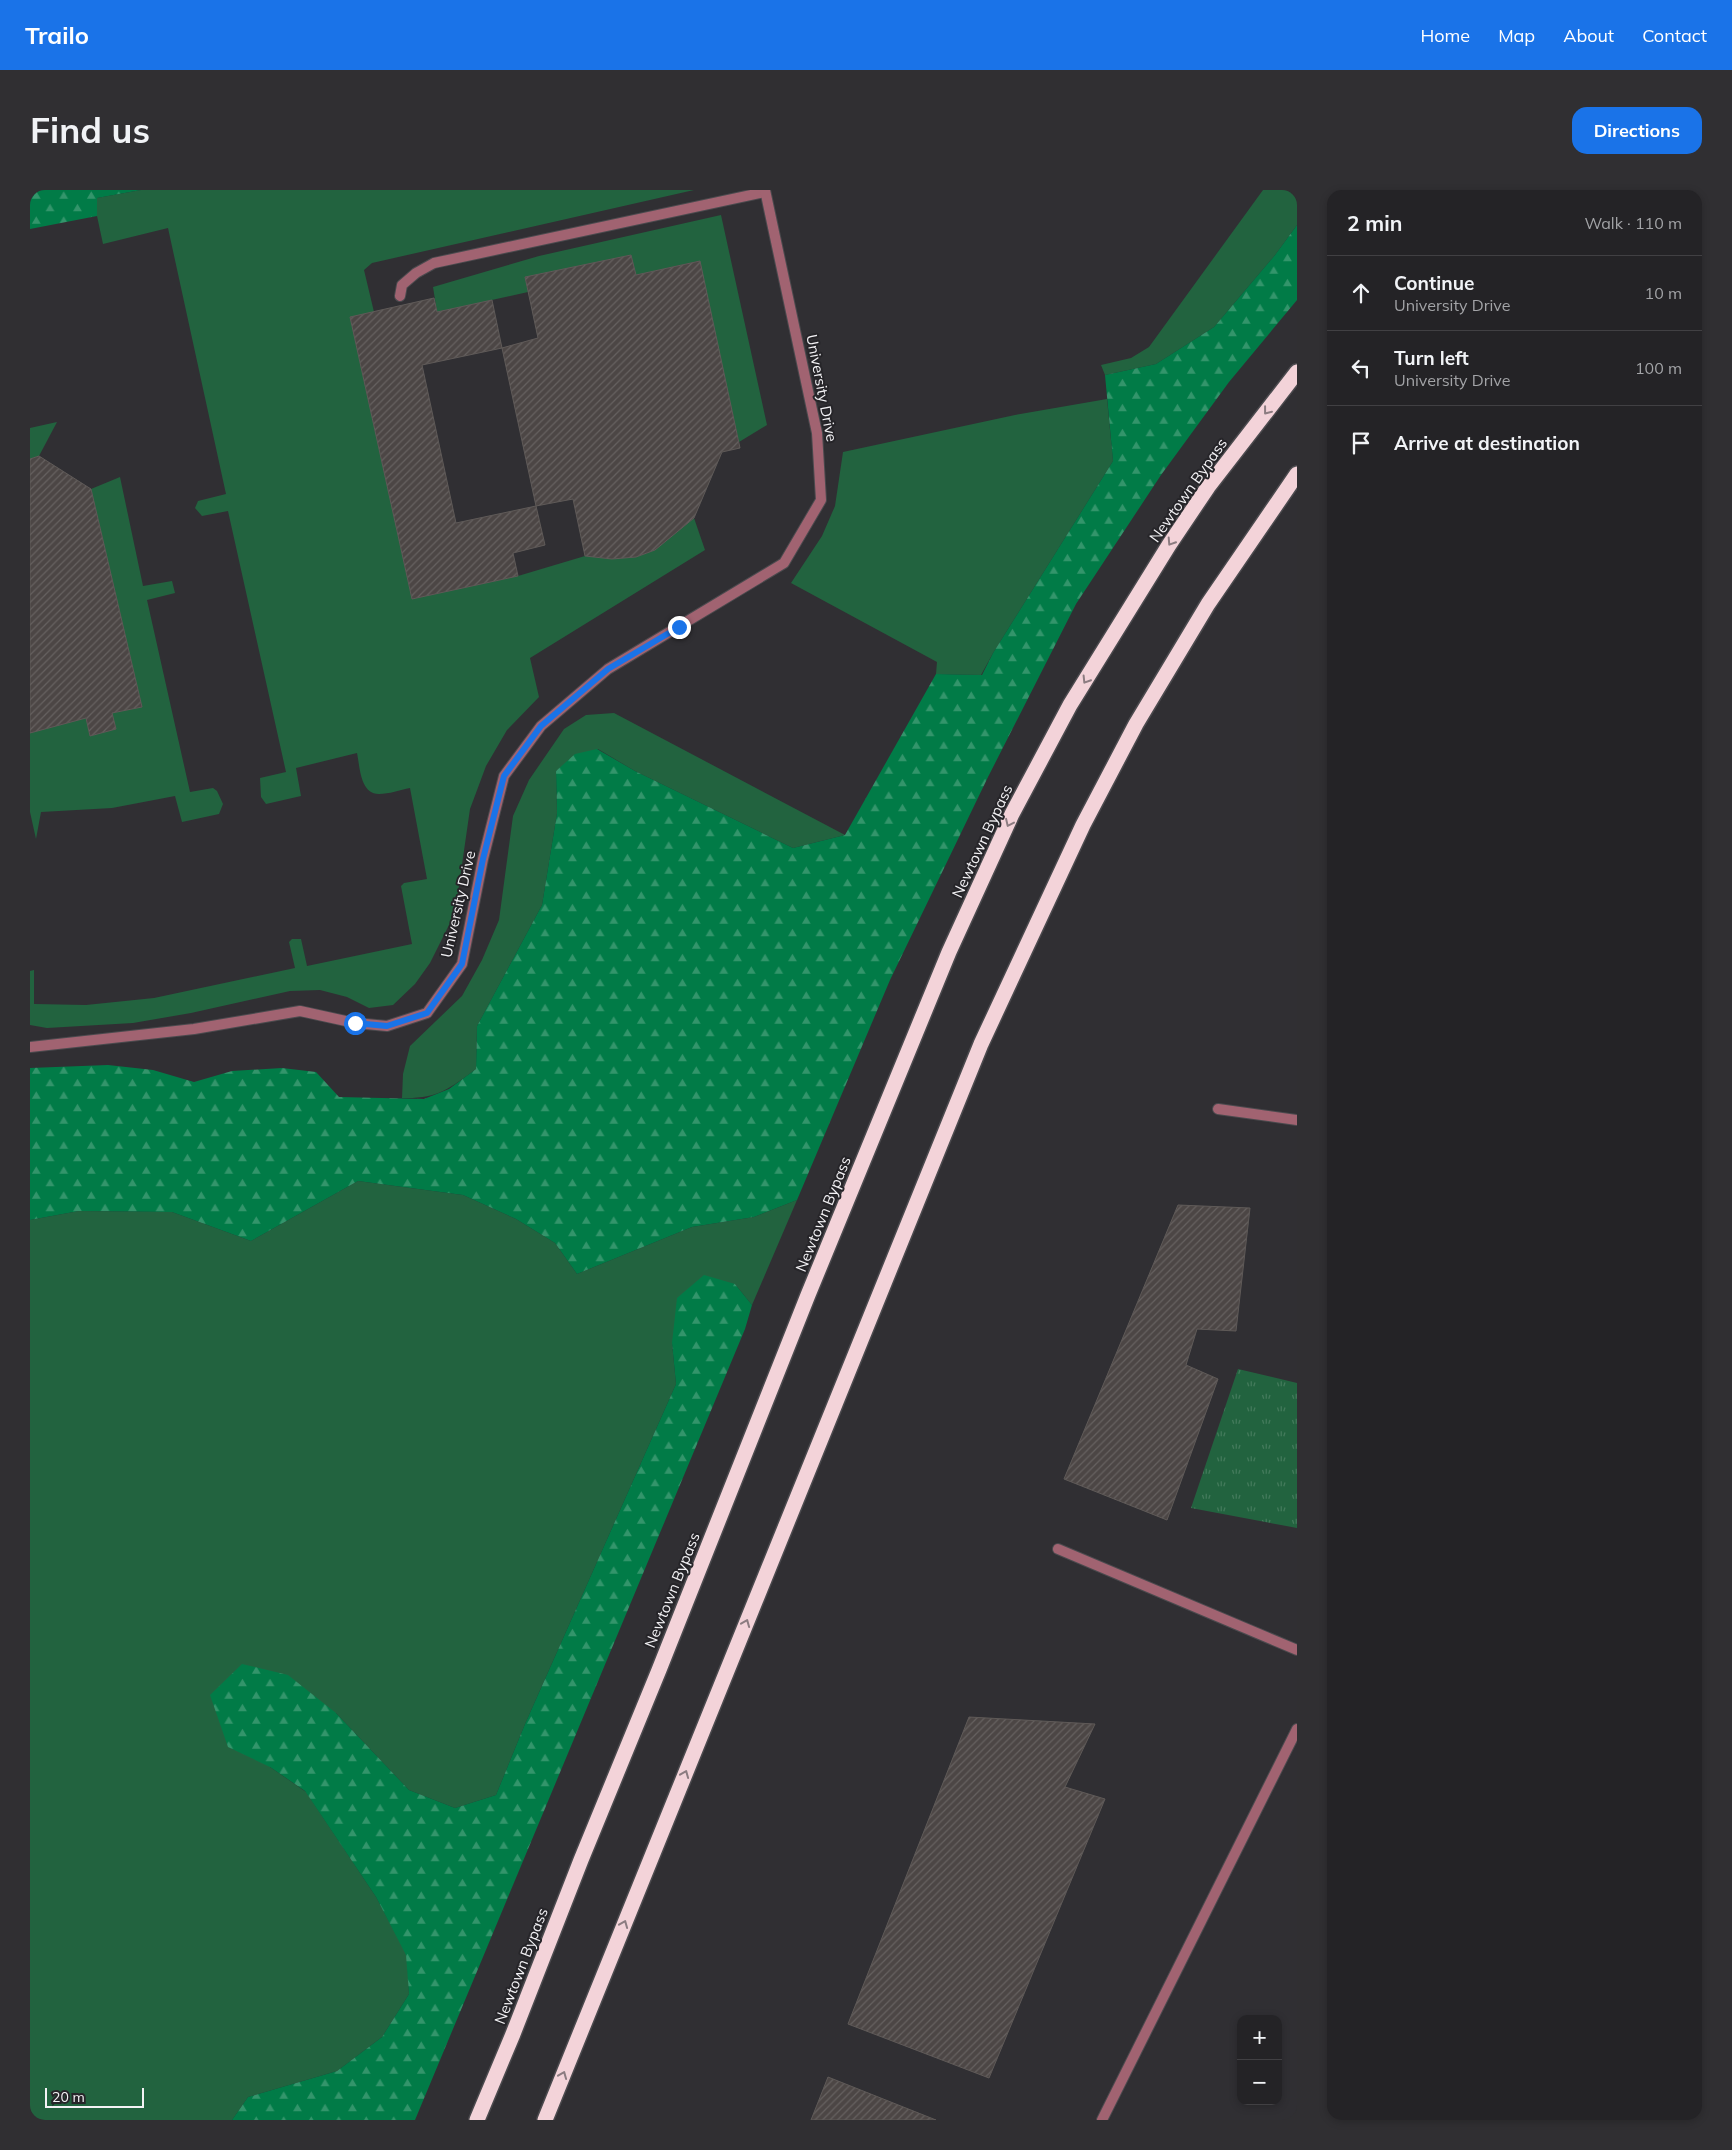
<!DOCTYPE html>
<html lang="en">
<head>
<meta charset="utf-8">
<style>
  :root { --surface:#242326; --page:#302f32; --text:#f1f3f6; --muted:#a3a4a7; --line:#414043; --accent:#1a73e8 }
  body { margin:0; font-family:Mulish,sans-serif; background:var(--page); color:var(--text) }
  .controls { position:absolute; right:15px; bottom:15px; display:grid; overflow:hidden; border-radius:10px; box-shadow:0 2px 8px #0003 }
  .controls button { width:45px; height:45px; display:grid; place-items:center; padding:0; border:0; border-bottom:1px solid var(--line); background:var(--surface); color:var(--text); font:25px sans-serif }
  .scale { position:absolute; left:15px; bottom:12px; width:99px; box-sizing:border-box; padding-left:5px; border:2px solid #f3f2f5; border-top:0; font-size:14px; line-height:18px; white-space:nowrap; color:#f3f2f5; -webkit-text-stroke:4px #262529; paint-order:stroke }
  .stop { position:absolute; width:15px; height:15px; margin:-11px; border:4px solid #1a73e8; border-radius:50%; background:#fff }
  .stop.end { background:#1a73e8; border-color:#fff; box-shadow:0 1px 5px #0008 }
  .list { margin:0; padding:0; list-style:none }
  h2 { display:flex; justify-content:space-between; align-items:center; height:65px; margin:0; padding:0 20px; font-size:21px }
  h2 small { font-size:16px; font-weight:400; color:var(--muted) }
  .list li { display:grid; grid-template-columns:32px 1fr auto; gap:15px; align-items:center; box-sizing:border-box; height:75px; padding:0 20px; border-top:1px solid var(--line) }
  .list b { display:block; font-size:19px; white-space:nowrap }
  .list p { margin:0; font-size:16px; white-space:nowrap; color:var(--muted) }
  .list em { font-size:16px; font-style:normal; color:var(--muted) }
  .icon { flex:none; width:28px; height:28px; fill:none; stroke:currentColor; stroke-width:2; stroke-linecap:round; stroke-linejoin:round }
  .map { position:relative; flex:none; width:1267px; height:1930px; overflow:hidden; border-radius:15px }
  header { display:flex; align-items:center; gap:30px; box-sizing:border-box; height:70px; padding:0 25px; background:var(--accent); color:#fff }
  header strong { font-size:24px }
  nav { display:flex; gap:28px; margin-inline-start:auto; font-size:18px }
  .intro { display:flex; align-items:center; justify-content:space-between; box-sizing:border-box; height:120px; padding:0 30px }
  h1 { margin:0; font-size:35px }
  .button { padding:12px 22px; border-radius:15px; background:var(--accent); color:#fff; font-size:18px; font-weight:700 }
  main { display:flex; gap:30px; padding:0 30px }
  aside { flex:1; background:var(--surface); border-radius:15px; box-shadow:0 2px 8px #0003 }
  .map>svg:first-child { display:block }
</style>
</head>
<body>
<header>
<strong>Trailo</strong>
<nav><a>Home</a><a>Map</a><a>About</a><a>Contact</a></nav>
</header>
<div class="intro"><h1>Find us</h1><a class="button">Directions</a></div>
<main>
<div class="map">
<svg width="1267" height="1930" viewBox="0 0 1267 1930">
  <defs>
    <pattern id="forest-firs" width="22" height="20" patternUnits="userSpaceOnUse" patternTransform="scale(1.25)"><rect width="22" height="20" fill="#017b47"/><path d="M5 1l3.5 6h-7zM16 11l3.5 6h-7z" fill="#33956b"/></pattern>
    <pattern id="park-tufts" width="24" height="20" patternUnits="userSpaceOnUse" patternTransform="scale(1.25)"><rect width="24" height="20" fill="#22633f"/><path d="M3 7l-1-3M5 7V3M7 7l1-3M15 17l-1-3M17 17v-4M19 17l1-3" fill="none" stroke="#437a5b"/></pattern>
    <pattern id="building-hatch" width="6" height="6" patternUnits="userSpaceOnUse" patternTransform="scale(1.25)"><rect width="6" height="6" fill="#4c4645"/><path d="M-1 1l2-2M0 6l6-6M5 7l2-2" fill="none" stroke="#666160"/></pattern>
  </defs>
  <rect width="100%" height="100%" fill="#302f33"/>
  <g fill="#22633f">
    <path d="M 111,0 L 664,0 L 342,73 L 334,80 L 344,122 L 320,127 L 382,409 L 488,386 L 555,366 L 582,369 L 606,367 L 625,360 L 664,328 L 675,360 L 500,468 L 509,507 L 477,540 L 456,576 L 440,619 L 425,723 L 400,773 L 385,794 L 363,815 L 339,818 L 317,807 L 290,800 L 260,801 L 161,823 L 103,833 L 17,838 L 0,835 L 0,781 L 4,780 L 4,814 L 56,815 L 124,808 L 265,778 L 259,752 L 262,749 L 271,749 L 277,776 L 382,754 L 371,696 L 374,693 L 397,689 L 380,598 C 370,600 359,604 349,604 C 330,604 330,577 327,563 L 266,578 L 271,606 L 236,614 L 231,607 L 230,588 L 256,582 L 198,321 L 172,326 L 165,318 L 168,311 L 196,304 L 138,38 L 73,54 L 67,26 L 67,8 Z"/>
    <path d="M 1233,0 L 1267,0 L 1267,35 L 1245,65 L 1184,137 L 1126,174 L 1075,185 L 1071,175 L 1101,168 L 1119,157 Z"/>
    <path d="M 691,25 L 737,235 L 709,252 L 669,71 L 606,85 L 601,65 L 495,87 L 498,102 L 407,122 L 403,97 L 509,66 Z"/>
    <path d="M 1077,209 L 1083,271 L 963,463 L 951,485 L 906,484 L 907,472 L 761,393 L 792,346 L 805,316 L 813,262 L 985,225 Z"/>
    <path d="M 27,232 L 9,266 L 0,269 L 0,238 Z"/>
    <path d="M 90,287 L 113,396 L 142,391 L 145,403 L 117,410 L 160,602 L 183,598 L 187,601 L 193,614 L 189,624 L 152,632 L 145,606 L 82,618 L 11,622 L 6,649 L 0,622 L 0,543 L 56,528 L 60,546 L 86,539 L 82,523 L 112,517 L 61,299 Z"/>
    <path d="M 584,523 L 815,645 L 763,658 L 605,581 L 568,559 L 526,581 L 527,623 L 512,715 L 447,836 L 446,879 C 419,899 407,909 372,908 L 373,884 L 380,856 L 432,806 L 452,770 L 469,730 L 483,626 L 499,590 L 534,539 L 556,525 Z"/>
    <path d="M 328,991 L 433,1005 L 486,1029 L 525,1053 L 547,1084 L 662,1037 L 724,1027 L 767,1010 L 722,1115 L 705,1094 L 642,1153 L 646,1194 L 495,1534 L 466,1605 L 425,1618 L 379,1600 L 306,1523 L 240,1577 L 276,1602 L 346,1707 L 377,1765 L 379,1804 L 352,1847 L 307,1881 L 218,1907 L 202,1930 L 0,1930 L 0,1030 L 49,1021 L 142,1022 L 221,1051 Z"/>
  </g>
  <g fill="url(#forest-firs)">
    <path d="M 0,0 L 111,0 L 67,8 L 67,26 L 0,39 Z"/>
    <path d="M 1267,35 L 1267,110 L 1199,192 L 1131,285 L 1046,414 L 958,587 L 860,790 L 767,1010 L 724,1027 L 662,1037 L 547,1084 L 525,1053 L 486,1029 L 433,1005 L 328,991 L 221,1051 L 142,1022 L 49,1021 L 0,1030 L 0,878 L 78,875 L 123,880 L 164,892 L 202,881 L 252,878 L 286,882 L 309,907 L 394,909 L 419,899 L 446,879 L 447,836 L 512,715 L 527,623 L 526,581 L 545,564 L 567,559 L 605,581 L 763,658 L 815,645 L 906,484 L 952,485 L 963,463 L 1083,271 L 1075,185 L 1126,174 L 1184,137 L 1245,65 Z"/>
    <path d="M 674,1085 L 705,1094 L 722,1115 L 715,1139 L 385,1930 L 202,1930 L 218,1907 L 307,1881 L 352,1847 L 379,1804 L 376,1765 L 346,1707 L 275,1601 L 240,1577 L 198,1557 L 180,1505 L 212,1474 L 258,1485 L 306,1523 L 379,1600 L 425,1618 L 466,1605 L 495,1534 L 646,1194 L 642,1153 L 647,1108 Z"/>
  </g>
  <path fill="url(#park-tufts)" d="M 1208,1179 L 1267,1193 L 1267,1338 L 1161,1318 Z"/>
  <g fill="url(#building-hatch)" stroke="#5f5a58">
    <path d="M 601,65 L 606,85 L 670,71 L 710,258 L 692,262 L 664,328 L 625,360 L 606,367 L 582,369 L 555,366 L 543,309 L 506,316 L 472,158 L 508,148 L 495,87 Z"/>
    <path d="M 404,108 L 407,122 L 462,110 L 472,158 L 392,175 L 426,333 L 506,316 L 515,355 L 483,363 L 488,386 L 382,409 L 320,127 Z"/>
    <path d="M 9,266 L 61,299 L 112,517 L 82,523 L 86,539 L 60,546 L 56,528 L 0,543 L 0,269 Z"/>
    <path d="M 1148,1015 L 1220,1018 L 1206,1141 L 1167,1139 L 1156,1175 L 1188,1189 L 1137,1330 L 1034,1289 Z"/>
    <path d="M 939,1527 L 1065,1534 L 1035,1597 L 1075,1609 L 959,1888 L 818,1834 Z"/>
    <path d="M 798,1887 L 906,1930 L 781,1930 Z"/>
  </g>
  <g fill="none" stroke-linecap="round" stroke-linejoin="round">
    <g stroke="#4b4a4e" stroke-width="12">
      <g id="lane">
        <path d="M 370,106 L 372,95 L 386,83 L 404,73 L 735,2"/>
        <path d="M 0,857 L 164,839 L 270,821 L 325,833 L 357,836 L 397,823 L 432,774 L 453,669 L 474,586 L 511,536 L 578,479 L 754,373 L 791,310 L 787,243 L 735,0"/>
        <path d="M 1188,919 L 1267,930"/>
        <path d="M 1028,1359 L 1267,1460"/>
        <path d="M 1072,1930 L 1267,1539"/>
      </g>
    </g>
    <g stroke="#4b4a4e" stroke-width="18">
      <g id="highway">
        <path d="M 447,1930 L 483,1844 L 551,1670 L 629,1480 L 778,1105 L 919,762 L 982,624 L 1040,515 L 1139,355 L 1178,297 L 1267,182"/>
        <path d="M 515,1930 L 951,854 L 1053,635 L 1106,534 L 1178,414 L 1267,284"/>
      </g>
    </g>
    <use href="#lane" stroke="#a16371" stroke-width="10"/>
    <use href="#highway" stroke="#f3d3d9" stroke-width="15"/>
  </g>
  <defs><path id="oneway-chevron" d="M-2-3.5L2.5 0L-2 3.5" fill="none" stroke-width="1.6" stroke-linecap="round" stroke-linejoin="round" transform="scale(1.25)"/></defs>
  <g stroke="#8c7c81">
    <use href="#oneway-chevron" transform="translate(1237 221) rotate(128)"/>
    <use href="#oneway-chevron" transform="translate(1141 352) rotate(123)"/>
    <use href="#oneway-chevron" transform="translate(1056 490) rotate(122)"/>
    <use href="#oneway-chevron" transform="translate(979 633) rotate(115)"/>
    <use href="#oneway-chevron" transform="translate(716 1433) rotate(-68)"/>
    <use href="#oneway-chevron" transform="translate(655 1584) rotate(-68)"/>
    <use href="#oneway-chevron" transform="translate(594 1734) rotate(-68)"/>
    <use href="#oneway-chevron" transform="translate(533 1885) rotate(-68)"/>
  </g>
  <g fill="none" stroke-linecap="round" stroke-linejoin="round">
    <path stroke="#1a73e8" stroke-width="6" d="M 325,833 L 357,836 L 397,823 L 432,774 L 453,669 L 474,586 L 511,536 L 578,479 L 649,437"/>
  </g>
  <g text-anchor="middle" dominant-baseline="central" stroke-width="4" stroke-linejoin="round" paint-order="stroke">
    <g font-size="15" fill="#f3f2f5" stroke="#262529">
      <text transform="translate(792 198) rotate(79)">University Drive</text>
      <text transform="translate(1158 300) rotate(-55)">Newtown Bypass</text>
      <text transform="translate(952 651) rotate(-65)">Newtown Bypass</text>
      <text transform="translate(428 714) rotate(-77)">University Drive</text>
      <text transform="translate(793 1024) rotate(-68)">Newtown Bypass</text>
      <text transform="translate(642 1400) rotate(-68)">Newtown Bypass</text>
      <text transform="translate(491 1776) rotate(-69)">Newtown Bypass</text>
    </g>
  </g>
</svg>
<div class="controls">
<button>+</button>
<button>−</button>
</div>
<div class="scale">20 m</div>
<div class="stop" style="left:325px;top:833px"></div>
<div class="stop end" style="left:649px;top:437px"></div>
</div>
<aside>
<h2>2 min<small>Walk · 110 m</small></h2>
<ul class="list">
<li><svg class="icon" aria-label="ahead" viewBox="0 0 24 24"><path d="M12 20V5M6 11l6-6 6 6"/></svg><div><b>Continue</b><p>University Drive</p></div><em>10 m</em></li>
<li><svg class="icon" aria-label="left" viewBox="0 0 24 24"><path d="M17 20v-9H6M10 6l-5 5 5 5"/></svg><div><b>Turn left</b><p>University Drive</p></div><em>100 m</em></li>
<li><svg class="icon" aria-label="arrive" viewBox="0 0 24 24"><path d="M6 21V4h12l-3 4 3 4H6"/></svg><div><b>Arrive at destination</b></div></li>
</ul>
</aside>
</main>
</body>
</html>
